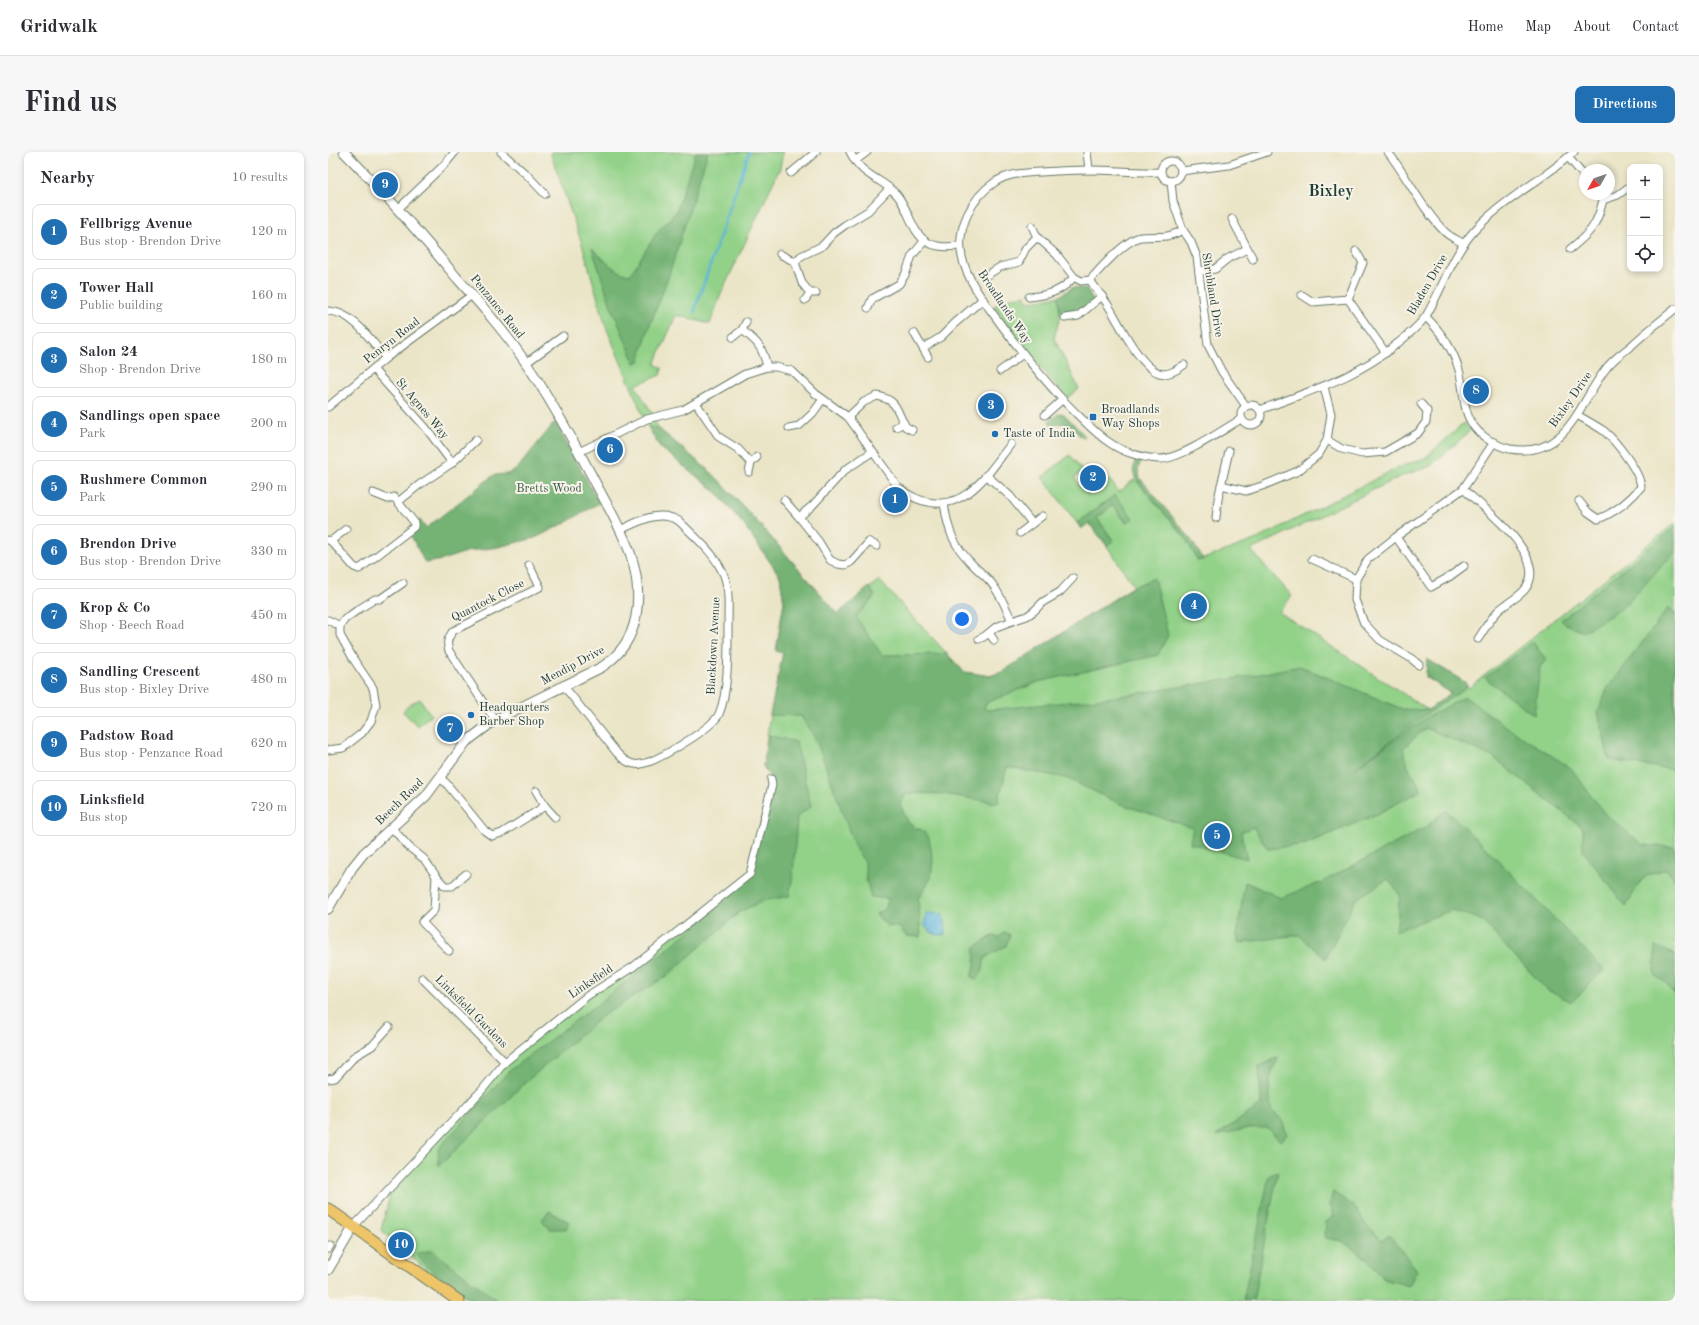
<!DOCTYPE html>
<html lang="en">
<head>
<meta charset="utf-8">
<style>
  :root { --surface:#fff; --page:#f7f7f7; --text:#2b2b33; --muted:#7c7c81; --line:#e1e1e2; --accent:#1f6fb2 }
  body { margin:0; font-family:"Old Standard TT",serif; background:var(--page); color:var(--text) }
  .controls { position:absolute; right:12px; top:12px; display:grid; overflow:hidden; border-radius:8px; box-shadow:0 2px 6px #0003 }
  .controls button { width:36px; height:36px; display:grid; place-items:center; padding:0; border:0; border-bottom:1px solid var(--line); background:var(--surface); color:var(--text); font:20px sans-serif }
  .compass { position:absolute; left:1251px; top:12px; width:36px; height:36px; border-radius:50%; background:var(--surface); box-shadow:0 2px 6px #0003; rotate:230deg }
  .you { position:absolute; left:634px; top:467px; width:14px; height:14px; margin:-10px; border:3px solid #fff; border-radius:50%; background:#1a73e8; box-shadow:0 0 0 6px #1a73e833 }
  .badge { display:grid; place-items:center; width:26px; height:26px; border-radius:50%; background:var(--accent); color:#fff; font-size:13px; font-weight:700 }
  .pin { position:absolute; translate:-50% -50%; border:2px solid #fff; box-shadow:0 1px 4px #0006 }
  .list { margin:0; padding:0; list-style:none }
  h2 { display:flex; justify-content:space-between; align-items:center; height:52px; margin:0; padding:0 16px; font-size:17px }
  h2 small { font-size:13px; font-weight:400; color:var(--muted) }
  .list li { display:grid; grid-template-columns:26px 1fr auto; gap:12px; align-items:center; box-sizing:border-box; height:56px; margin:0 8px 8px; padding:0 8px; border:1px solid var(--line); border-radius:8px }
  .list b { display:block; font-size:15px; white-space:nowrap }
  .list p { margin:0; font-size:13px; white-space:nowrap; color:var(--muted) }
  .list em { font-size:13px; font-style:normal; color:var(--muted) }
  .icon { flex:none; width:22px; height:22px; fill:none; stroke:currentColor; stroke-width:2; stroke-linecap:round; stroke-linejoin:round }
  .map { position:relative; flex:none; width:1347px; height:1149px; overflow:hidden; border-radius:8px }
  header { display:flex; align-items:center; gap:24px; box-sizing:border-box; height:56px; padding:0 20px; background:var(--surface); border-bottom:1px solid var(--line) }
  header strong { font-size:19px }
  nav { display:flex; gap:22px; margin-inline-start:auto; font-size:14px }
  .intro { display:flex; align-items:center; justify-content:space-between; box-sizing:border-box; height:96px; padding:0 24px }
  h1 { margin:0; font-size:28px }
  .button { padding:10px 18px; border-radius:8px; background:var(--accent); color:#fff; font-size:14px; font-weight:700 }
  main { display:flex; gap:24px; padding:0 24px }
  aside { flex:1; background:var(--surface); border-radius:8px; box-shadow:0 2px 6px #0003 }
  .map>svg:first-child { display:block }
</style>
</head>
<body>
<header>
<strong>Gridwalk</strong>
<nav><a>Home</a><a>Map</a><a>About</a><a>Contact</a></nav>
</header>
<div class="intro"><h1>Find us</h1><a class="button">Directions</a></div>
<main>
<aside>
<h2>Nearby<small>10 results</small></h2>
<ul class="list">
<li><span class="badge">1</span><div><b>Fellbrigg Avenue</b><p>Bus stop · Brendon Drive</p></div><em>120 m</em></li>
<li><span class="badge">2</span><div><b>Tower Hall</b><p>Public building</p></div><em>160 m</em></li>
<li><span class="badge">3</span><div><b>Salon 24</b><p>Shop · Brendon Drive</p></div><em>180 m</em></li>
<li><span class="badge">4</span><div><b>Sandlings open space</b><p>Park</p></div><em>200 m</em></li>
<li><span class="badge">5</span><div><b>Rushmere Common</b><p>Park</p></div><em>290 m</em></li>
<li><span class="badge">6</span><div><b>Brendon Drive</b><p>Bus stop · Brendon Drive</p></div><em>330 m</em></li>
<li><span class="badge">7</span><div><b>Krop &amp; Co</b><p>Shop · Beech Road</p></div><em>450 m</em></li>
<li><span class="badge">8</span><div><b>Sandling Crescent</b><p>Bus stop · Bixley Drive</p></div><em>480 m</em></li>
<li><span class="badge">9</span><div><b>Padstow Road</b><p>Bus stop · Penzance Road</p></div><em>620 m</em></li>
<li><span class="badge">10</span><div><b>Linksfield</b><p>Bus stop</p></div><em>720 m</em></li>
</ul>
</aside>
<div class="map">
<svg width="1347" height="1149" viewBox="0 0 1347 1149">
  <rect width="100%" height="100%" fill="#f7f3e8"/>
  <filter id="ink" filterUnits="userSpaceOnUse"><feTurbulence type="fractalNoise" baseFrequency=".025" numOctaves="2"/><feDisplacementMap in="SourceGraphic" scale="8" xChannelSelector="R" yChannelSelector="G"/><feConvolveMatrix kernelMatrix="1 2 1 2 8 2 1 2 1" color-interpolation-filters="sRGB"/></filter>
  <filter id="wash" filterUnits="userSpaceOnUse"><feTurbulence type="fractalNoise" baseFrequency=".012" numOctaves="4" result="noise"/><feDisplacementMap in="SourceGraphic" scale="16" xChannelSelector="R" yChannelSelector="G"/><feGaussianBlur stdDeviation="0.9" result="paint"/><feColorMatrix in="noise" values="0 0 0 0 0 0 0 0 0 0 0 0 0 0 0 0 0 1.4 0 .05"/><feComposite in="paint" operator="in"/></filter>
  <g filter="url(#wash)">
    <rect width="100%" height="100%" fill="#ebe5c8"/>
    <g fill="#92d188" stroke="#58875e">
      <path d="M 222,0 L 455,0 L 452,16 L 393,142 L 382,172 L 348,163 L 327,212 L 334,216 L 333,223 L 307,233 L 323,259 L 330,276 L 386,323 L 434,375 L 510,462 L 551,428 L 636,520 L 662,524 L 674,520 L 806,434 L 779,394 L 785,388 L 769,366 L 785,353 L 798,371 L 787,343 L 749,371 L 714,325 L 742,303 L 755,319 L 746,326 L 760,343 L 781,327 L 791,340 L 807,327 L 858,387 L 870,409 L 929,387 L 1071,315 L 1097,306 L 1136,271 L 1142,279 L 1103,314 L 1074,324 L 923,398 L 964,444 L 951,460 L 1100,558 L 1123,541 L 1098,525 L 1099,507 L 1138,531 L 1141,536 L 1347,371 L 1347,1149 L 142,1149 L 96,1116 L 53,1078 L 63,1039 L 177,910 L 259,844 L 305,815 L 422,722 L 443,627 L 435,614 L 442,563 L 455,501 L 448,499 L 456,450 L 452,424 L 416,373 L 387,339 L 332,295 L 320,275 L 278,175 L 254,92 Z"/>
      <path d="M 697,143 L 699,150 L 731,144 L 732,165 L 726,186 L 751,237 L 739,246 L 700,201 L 666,154 L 685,145 Z"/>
      <path d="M 92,547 L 103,563 L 90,574 L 75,560 C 78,553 86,550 92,547 Z"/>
    </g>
    <g fill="#75b374" stroke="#4a7854">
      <path d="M 368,0 L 380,0 L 341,123 L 320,178 L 311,209 L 307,211 L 283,154 L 264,96 C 274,106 288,122 302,123 L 330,79 L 348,60 Z"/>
      <path d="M 745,135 L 759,137 L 765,148 L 749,161 L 732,162 L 730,145 Z"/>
      <path d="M 732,261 L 736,262 L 757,284 L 754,286 L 742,273 L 730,271 L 724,276 L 721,269 Z"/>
      <path d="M 227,270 L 271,351 L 237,371 L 207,386 L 170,395 L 141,399 L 114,408 L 97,411 L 83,384 L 90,377 L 90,369 L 92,368 L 98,376 L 166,323 L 179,322 L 188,318 Z"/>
      <path d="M 320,275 L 330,276 L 386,323 L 434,375 L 510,462 L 541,435 L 547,444 L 528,465 L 554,503 L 619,502 L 636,520 L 662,524 L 674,520 L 807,434 L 826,426 L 840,483 L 830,503 L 710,530 L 658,551 L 656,556 L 660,558 L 779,546 L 916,525 L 972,514 L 1074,557 L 1100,558 L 1123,541 L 1098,525 L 1099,507 L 1138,531 L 1138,536 L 1097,563 L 1027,616 L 1099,565 L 1137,545 L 1183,578 L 1243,616 L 1276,661 L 1315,693 L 1347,695 L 1347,729 L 1339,718 C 1312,721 1310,733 1298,755 L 1255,699 L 1255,676 L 1165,605 L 1098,576 L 1075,596 L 1079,613 L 1094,638 L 1049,662 L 978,692 L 940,697 L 925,675 L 913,680 L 919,707 L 862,691 L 865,676 L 795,653 L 738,626 L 679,615 L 670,651 L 615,642 L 579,641 L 572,652 L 580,670 L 587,676 L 594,678 L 601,686 L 605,708 L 603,726 L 590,747 L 593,785 L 578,784 L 571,775 L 559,774 L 548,762 L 556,757 L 561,747 L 543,745 L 538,727 L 537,710 L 528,698 L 489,590 L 473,564 L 442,563 L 455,501 L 448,499 L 456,450 L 452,424 L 416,373 L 387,339 L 332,295 Z"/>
      <path d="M 808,303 L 814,304 L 810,318 L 812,326 L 862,386 L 875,407 L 870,409 L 858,387 L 812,332 L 805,320 Z"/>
      <path d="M 787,343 L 805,366 L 799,371 L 785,353 L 769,366 L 785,389 L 779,394 L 761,371 L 753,377 L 749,371 Z"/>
      <path d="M 1347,375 L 1347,400 L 1293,457 L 1255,480 L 1236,471 L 1233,468 Z"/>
      <path d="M 1341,455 L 1347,462 L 1347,618 L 1281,608 L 1270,560 L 1279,537 Z"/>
      <path d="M 1205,490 L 1218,508 L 1212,515 L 1206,563 L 1157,526 Z"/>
      <path d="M 440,583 L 468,590 L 483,654 L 469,665 L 465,724 L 461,744 L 435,749 L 413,759 L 340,823 L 273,865 L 199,929 L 111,1014 L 110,997 L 181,919 L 306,824 L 398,749 L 415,727 L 422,722 L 443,627 L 435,614 Z"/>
      <path d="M 1118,658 L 1162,700 L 1276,818 L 1244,850 L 1219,838 L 1153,768 L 1124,758 L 1068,779 L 1072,743 L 1060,727 L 1028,747 L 997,807 L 971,783 L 911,791 L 909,783 L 917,730 L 953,746 L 992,731 L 1098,675 Z"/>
      <path d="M 675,781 L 680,781 L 682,783 L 678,794 L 658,805 L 656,809 L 655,819 L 648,828 L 644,826 C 643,820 646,818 647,812 C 648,807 645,801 647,795 L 665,784 L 671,785 Z"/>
      <path d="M 1327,794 L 1347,803 L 1347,843 L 1338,831 L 1326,823 Z"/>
      <path d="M 951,905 C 939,927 941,933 943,958 L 954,968 L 959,983 L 952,989 L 940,976 L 921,976 L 888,984 L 933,953 L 931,914 Z"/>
      <path d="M 950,1019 L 925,1149 L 915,1149 L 941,1024 Z"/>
      <path d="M 1005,1040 L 1015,1046 L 1029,1057 L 1037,1072 L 1054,1088 L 1061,1083 L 1089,1118 L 1081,1134 L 1056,1127 L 1037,1105 L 1014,1089 L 997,1086 L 998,1070 L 1006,1064 L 1002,1051 Z"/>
      <path d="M 221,1059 L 241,1070 L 238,1077 L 222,1077 L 214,1068 Z"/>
      <path d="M 104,1098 L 170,1149 L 145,1149 L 97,1113 L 88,1102 Z"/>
    </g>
    <path fill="#5db5da" stroke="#3e7987" d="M 599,761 L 614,762 C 617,769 620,776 616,783 C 606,783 601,781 596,772 Z"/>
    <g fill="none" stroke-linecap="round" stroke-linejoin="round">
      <path stroke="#5db5da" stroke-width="2.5" d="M 366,160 L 421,0"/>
    </g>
  </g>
  <g filter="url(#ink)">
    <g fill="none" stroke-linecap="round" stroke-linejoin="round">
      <g stroke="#667868" stroke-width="9">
        <g id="minor">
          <path d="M 173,0 L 199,23 L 217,42"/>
          <path d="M 522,0 C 535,26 553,25 569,43 C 581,57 583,80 599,90 C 609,96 621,95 632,94"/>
          <path d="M 759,0 L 761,18"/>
          <path d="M 1060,0 C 1080,26 1094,57 1117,80 C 1122,85 1130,88 1136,92"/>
          <path d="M 1240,5 L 1257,25"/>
          <circle cx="843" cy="19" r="10"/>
          <path d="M 527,9 L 539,0"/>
          <path d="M 853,19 L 901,13 L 939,0"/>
          <path d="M 832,20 C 808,21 785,18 761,18 C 745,18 729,19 713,20 C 697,21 681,21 667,30 C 643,46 628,77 634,105 C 640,131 659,153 674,174 C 698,206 723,238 753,266 C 762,275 771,284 782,291 C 795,300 814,306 830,307 C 850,309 895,278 913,267"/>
          <path d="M 463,21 L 488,0"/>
          <path d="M 843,29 L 845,49 L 855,78 L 863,90 L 869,105 L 880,193 L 894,220 L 918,254"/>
          <path d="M 70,57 L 117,12 L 127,0"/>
          <path d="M 904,67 L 925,107"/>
          <path d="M 704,74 L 709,85 L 729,103 L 746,125 L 753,129 L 762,128"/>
          <path d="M 855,78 C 836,88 832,83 813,85 C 798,87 772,117 762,128 C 768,137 774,144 780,153 C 791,170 811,214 831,221 C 841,224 848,218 856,213"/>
          <path d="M 1242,97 C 1262,81 1269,74 1275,48 L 1290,43 L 1302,34"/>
          <path d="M 452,102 L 467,110"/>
          <path d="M 871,119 L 887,117 L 899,107 L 919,97"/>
          <path d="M 656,125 L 672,115 L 691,110 L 698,96 L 709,85"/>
          <path d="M 482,141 L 474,131 L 467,110 L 473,104 L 494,94 L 506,81 L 517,73 L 540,59 L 562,36"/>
          <path d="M 974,143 L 985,150 L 1020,147"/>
          <path d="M 701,145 C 721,143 733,140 746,125"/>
          <path d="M 544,147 L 571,132 L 577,123 L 584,104 L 597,88"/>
          <path d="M 1020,147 L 1058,201"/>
          <path d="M 1020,147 L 1035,111 L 1028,99"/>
          <path d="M 477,148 L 482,141 L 488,141"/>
          <path d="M 540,156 L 544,147"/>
          <path d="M 0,159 C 26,160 43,189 58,206"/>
          <path d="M 1098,165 C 1113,180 1125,196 1131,218 C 1136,234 1134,255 1143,270 C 1150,283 1168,294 1182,297 C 1241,307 1251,249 1280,214 C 1287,206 1295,200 1303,194 C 1317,181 1332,169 1347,157"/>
          <path d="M 737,166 L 750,164 L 774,144"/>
          <path d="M 414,178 C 430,190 435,196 439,215"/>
          <path d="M 586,181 L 600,205"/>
          <path d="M 405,185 L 414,178 L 418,170"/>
          <path d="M 595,196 L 613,185 L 626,172 L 655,147"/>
          <path d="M 198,211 L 235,184"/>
          <path d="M 672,219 L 695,202"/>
          <path d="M 368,251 L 391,285 L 410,297 L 423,311"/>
          <circle cx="923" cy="263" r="10"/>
          <path d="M 0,255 L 58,206 L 144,143"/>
          <path d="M 932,258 C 983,238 1027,227 1070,191 C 1080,183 1091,174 1098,164 C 1115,136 1124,103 1146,79 C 1174,48 1215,28 1246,0"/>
          <path d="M 717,263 L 734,248"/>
          <path d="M 1249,263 C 1258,268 1267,273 1276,279 C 1288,289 1312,320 1313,335 C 1302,348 1286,361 1270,367 L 1260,360 L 1251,349"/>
          <path d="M 520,265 L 536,250 L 549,244 C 571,248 568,260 578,275 L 584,278"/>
          <path d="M 568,275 L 576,271"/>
          <path d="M 461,276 L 471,274 L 485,261 L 495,247"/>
          <path d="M 999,288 L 1014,297 L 1034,302 L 1057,300 L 1090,281 L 1098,270 L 1099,259 L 1093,252"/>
          <path d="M 251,300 L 319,267 L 355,258 L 417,222 L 439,215 L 448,215 L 464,219 L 488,242 L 520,265 L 570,335 C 590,352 617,358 640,341 C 658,328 670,308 683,292"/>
          <path d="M 124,311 L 148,288"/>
          <path d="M 421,320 L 423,311 L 429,305"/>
          <path d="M 658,323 L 682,344 L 704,371"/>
          <path d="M 893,333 L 918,339 L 934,334 L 970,319 L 991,302 L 999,288 L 1003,262 L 996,235"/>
          <path d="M 1135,337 C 1155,355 1221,404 1198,436 C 1192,445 1178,451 1170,459 C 1162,467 1156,478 1150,487"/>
          <path d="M 45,341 L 60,347 L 66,345 L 70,350"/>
          <path d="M 456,348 L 471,365"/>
          <path d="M 616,351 C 620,379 625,393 645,413 C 652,420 660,426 665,433 C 673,444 678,456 684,469 L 699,464 L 706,459 L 715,450 L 732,440 L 745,426"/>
          <path d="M 888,366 L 890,347 L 901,299"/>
          <path d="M 692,381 L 714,364"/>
          <path d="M 1068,385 L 1103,435 L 1121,425 L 1136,414"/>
          <path d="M 0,388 L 3,389 L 26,415 L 31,417 L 34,415 L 86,375 L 86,370 L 70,350 L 91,333 L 124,311 L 98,276 L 45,217"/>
          <path d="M 3,389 L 18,377"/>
          <path d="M 541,390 L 523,410 L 517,413 L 510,412 L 502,408 L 491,390 L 471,365 L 484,354 L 517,318 L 544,300"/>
          <path d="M 541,390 L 549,394"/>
          <path d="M 984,407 L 1028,427"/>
          <path d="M 0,468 L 12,474"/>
          <path d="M 661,481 L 666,488"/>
          <path d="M 651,487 L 657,484 L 668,475 L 684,469"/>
          <path d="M 1091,513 L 1084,507 L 1052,488 L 1036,471 L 1027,448 L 1028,427 L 1040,407 L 1068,385 L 1135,337 L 1166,290"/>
          <path d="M 235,533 L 289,601 C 295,608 304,614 313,612 C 328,610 385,576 391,562 C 401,539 400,496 400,471 C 400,459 401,446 399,435 C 398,429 396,422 393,417 C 384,399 366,384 351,369 C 331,357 312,369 292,378"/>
          <path d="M 167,568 L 121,499 C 118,490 120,486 125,479 L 212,435 L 201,413"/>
          <path d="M 0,598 L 15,596 L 34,581 L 43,569 L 48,553 L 45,536 L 26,508 L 12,483 L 12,474 L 17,467 L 31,457 L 47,447 L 52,447 L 75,431"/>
          <path d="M 112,626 L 118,631 L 157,679 L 164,684 L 174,681 L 217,654 L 227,665"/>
          <path d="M 208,639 L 217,654"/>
          <path d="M 63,675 L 81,695 L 96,707 L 108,724 L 106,758 L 94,770 L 121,799"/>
          <path d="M 108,724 L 117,734 L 124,734 L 138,722"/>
          <path d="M 94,826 L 177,910"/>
          <path d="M 0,927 L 7,926 L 27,904 L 44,894 L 61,875"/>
          <path d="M 26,1074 L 155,937 L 177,910 L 259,844 L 305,815 L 422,722 L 444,633 L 443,627"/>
          <path d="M 0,1097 L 2,1094"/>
        </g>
      </g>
      <g stroke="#667868" stroke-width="11">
        <g id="tertiary">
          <path d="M 0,757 L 24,716 L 36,701 L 98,644 L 138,590 L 167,568 L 274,515 C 292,503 304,486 308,464 C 317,412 290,374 267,330 C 246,290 224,249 198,211 C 178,181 153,153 129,126 C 93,83 56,40 16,0"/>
          <path d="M 0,1118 L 26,1074"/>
        </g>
      </g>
      <g stroke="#667868" stroke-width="13">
        <path id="primary" d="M 0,1057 L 131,1149"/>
      </g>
      <use href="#minor" stroke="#fff" stroke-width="7"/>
      <use href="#tertiary" stroke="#fff" stroke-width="9"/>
      <use href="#primary" stroke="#eec569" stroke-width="11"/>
    </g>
  </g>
  <g fill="#1f6fb2" stroke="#f7f3e8" stroke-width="1.5">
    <rect x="761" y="261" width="8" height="8" rx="2"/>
    <circle cx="667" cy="282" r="4"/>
    <circle cx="143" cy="563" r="4"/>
  </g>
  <g text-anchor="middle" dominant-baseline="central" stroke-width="4" stroke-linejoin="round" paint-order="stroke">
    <g font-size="12" fill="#1f3d34" stroke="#f7f3e8">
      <text transform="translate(1100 133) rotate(-60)">Bladen Drive</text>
      <text transform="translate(884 143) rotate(81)">Shrubland Drive</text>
      <text transform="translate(169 155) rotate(51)">Penzance Road</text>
      <text transform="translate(676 155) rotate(56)">Broadlands Way</text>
      <text transform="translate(64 189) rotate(-38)">Penryn Road</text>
      <text transform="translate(1243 248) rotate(-55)">Bixley Drive</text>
      <text transform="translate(94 257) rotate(50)">St Agnes Way</text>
      <text transform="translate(160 449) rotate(-27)">Quantock Close</text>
      <text transform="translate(386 494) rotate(-87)">Blackdown Avenue</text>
      <text transform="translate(245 514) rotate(-28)">Mendip Drive</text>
      <text transform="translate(72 650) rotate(-44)">Beech Road</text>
      <text transform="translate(263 830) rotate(-34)">Linksfield</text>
      <text transform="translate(143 860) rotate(45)">Linksfield Gardens</text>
    </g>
    <g font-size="12" fill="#1f3d34" stroke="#f7f3e8" text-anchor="start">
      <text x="773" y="258">Broadlands<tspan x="773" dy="14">Way Shops</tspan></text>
      <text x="675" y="282">Taste of India</text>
      <text x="151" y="556">Headquarters<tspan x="151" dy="14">Barber Shop</tspan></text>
    </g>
    <g font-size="12" fill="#365b45" stroke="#f7f3e8">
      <text x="221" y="337">Bretts Wood</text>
    </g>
    <g font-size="16" font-weight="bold" fill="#1f3d34" stroke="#f7f3e8">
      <text x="1003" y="40">Bixley</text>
    </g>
  </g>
</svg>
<div class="controls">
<button>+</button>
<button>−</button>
<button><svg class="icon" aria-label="locate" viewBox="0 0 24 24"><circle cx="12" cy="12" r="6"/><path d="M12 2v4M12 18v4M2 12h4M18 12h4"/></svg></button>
</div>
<svg class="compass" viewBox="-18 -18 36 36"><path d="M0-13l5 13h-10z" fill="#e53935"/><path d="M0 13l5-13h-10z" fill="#7c7c81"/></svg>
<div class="you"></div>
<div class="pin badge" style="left:567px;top:348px">1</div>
<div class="pin badge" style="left:765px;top:326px">2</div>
<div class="pin badge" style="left:663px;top:254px">3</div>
<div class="pin badge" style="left:866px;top:454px">4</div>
<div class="pin badge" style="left:889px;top:684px">5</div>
<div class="pin badge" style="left:282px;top:298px">6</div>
<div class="pin badge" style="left:122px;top:577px">7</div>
<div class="pin badge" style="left:1148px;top:239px">8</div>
<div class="pin badge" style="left:57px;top:33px">9</div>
<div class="pin badge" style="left:73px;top:1093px">10</div>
</div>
</main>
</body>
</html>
